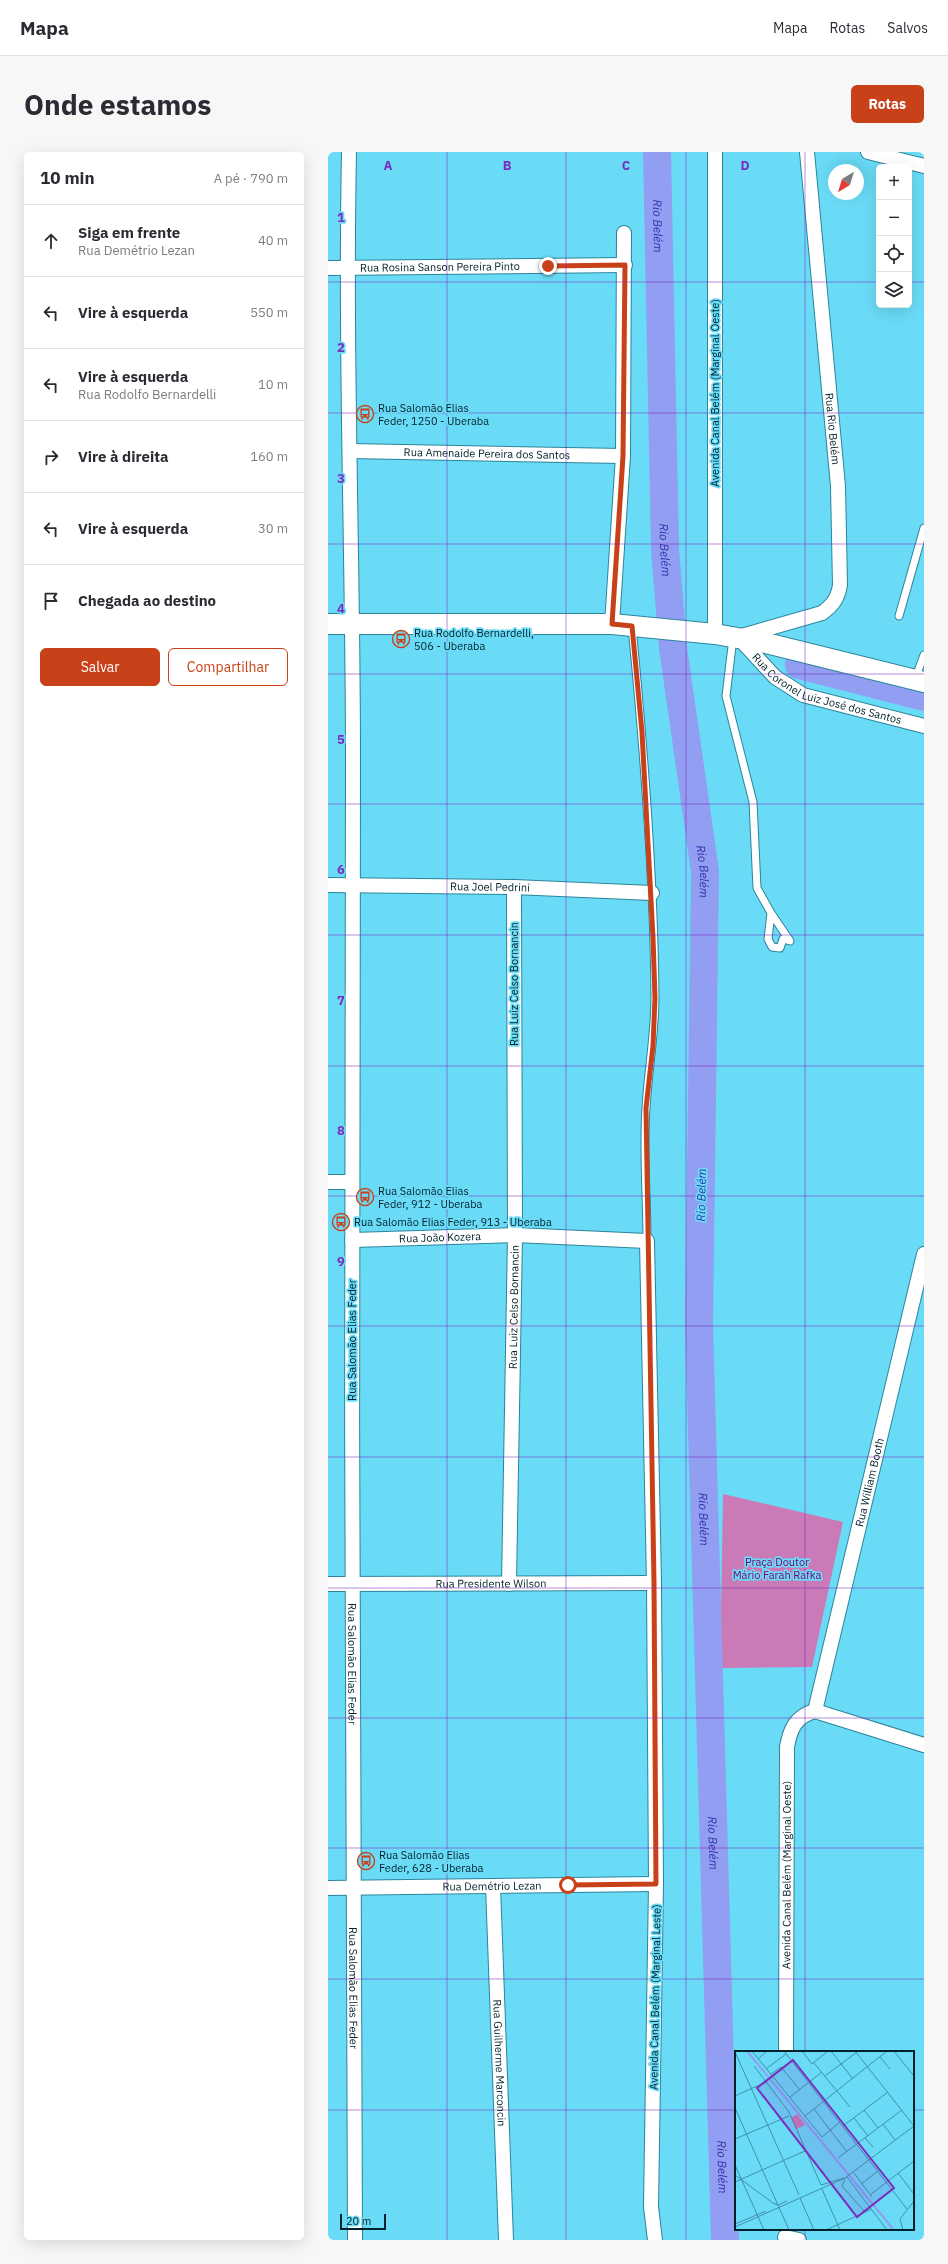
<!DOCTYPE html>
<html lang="pt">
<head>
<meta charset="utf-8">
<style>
  :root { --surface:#fff; --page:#f7f7f7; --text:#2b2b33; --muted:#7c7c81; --line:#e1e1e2; --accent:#c94118 }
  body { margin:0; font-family:"IBM Plex Sans",sans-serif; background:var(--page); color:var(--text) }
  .controls { position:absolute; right:12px; top:12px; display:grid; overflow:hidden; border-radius:6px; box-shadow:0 4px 16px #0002 }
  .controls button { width:36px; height:36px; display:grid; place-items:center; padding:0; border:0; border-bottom:1px solid var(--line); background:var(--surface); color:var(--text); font:20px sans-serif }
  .compass { position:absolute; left:500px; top:12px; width:36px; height:36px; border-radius:50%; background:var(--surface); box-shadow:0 4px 16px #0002; rotate:218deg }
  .scale { position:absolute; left:12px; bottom:10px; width:46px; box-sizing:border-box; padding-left:4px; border:2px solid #002129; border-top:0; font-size:11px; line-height:14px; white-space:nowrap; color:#002129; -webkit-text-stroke:3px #6adbf7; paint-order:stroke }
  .stop { position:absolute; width:12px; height:12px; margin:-9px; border:3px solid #c94118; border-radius:50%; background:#fff }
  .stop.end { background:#c94118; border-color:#fff; box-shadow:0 1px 4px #0008 }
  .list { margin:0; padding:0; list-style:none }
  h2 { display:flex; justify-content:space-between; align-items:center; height:52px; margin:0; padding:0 16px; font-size:17px }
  h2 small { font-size:13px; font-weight:400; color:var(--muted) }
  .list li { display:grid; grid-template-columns:26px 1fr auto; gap:12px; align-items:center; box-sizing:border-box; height:72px; padding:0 16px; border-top:1px solid var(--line) }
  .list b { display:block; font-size:15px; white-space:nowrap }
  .list p { margin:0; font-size:13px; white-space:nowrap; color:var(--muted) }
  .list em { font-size:13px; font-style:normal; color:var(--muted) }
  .actions { display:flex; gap:8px; padding:12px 16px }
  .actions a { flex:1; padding:9px 0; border:1px solid var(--accent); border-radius:6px; text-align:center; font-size:14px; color:var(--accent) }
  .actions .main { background:var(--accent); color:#fff }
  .icon { flex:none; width:22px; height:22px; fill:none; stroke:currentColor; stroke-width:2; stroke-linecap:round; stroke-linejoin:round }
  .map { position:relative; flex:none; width:596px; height:2088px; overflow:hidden; border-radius:6px }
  header { display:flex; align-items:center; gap:24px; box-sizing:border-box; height:56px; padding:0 20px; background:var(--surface); border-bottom:1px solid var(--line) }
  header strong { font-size:19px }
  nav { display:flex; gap:22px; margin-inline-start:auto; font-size:14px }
  .intro { display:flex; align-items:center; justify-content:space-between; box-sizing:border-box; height:96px; padding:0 24px }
  h1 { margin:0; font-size:28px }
  .button { padding:10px 18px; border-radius:6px; background:var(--accent); color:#fff; font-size:14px; font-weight:700 }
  main { display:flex; gap:24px; padding:0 24px }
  aside { flex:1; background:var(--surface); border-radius:6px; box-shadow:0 4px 16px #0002 }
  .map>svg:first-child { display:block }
</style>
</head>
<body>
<header>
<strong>Mapa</strong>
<nav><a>Mapa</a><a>Rotas</a><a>Salvos</a></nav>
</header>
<div class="intro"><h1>Onde estamos</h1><a class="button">Rotas</a></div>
<main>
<aside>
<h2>10 min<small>A pé · 790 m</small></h2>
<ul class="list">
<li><svg class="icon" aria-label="ahead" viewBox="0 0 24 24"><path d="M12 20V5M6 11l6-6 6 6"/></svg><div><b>Siga em frente</b><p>Rua Demétrio Lezan</p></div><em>40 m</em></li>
<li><svg class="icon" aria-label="left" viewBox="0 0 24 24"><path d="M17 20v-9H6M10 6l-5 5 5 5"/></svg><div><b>Vire à esquerda</b></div><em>550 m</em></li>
<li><svg class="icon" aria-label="left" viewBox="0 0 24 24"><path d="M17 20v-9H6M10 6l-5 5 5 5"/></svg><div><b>Vire à esquerda</b><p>Rua Rodolfo Bernardelli</p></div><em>10 m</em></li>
<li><svg class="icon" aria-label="right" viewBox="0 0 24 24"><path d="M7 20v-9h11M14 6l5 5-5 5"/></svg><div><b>Vire à direita</b></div><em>160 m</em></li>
<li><svg class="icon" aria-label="left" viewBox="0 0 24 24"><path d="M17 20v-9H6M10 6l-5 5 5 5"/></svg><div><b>Vire à esquerda</b></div><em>30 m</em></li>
<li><svg class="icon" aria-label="arrive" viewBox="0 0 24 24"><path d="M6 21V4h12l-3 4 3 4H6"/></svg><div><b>Chegada ao destino</b></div></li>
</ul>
<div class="actions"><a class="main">Salvar</a><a>Compartilhar</a></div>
</aside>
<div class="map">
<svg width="596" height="2088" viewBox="0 0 596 2088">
  <rect width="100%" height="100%" fill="#6adbf7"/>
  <path fill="#ca7bb7" d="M 395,1342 L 515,1370 L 484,1515 L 392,1516 Z"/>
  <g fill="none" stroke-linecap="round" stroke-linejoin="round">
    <g stroke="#919ef2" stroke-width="28">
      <path id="s1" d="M 329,0 L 337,397 L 345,496 L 377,719 L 371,1172 L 397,2088"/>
      <path d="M 471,513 L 596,545"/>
    </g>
    <g stroke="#2b8599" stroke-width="9">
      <g id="lane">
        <path d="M 571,464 L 596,376"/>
        <path d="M 304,475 C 316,598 326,722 327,845 C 327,883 320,919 318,956 C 315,1000 319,1045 319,1089"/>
        <path d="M 405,486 L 398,544 L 425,650 L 429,736 L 443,761 L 440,787 L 444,795 L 452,796 L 455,787 L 462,789 L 443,761"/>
        <path d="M 587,527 L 596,503"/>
      </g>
    </g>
    <g stroke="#2b8599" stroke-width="16">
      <g id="street">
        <path id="s2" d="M 21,0 C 17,203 25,406 25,609 C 24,1102 23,1595 27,2088"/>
        <path id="s3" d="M 479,0 L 510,334 L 512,433 C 510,446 505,453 494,461 L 410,485 L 447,525 L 475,543 L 596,574"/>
        <path d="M 540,0 L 596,14"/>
        <path id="s4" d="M 0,116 L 297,113"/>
        <path id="s5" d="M 22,299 L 295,304"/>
        <path d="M 284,472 L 295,304 L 296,81"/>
        <path d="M 387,482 L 387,0"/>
        <path id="s6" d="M 0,733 L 186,735 L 324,741"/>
        <path d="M 0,1030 L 24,1030"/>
        <path id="s7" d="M 24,1088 L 187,1083 L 319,1089 L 326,1431 L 328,1732 L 323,2055 L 327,2088"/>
        <path id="s8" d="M 0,1432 L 326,1431"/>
        <path id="s9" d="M 181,1432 L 187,1083 L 186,735"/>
        <path id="s10" d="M 487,1559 L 596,1102"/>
        <path d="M 487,1559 L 596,1593"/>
        <path id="s11" d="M 165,1734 L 178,2088"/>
        <path id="s12" d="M 0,1736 L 328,1732"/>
        <path id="s13" d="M 458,1900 L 459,1595 C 462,1577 468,1564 487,1559"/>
        <path d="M 457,2085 L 471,2088"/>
      </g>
    </g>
    <g stroke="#2b8599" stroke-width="22">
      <path id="secondary" d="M 0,472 L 284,472 L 387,482 L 438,491 L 596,530"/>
    </g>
    <use href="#lane" stroke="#fff" stroke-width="7"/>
    <use href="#street" stroke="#fff" stroke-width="14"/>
    <use href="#secondary" stroke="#fff" stroke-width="20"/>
  </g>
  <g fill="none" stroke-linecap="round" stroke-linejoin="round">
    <path stroke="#c94118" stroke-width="5" d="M 220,114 L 297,113 L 295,304 L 284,472 L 304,474 L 314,580 L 325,786 L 327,846 L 325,894 L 318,956 L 326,1431 L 328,1732 L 240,1733"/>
  </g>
  <path fill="none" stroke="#7b2cbf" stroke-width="1" stroke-opacity="0.55" d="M 119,0 L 119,2088M 238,0 L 238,2088M 358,0 L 358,2088M 477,0 L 477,1900M 0,130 L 551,130M 581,130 L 596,130M 0,261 L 596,261M 0,392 L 596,392M 0,522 L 596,522M 0,652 L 596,652M 0,783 L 596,783M 0,914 L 596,914M 0,1044 L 596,1044M 0,1174 L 596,1174M 0,1305 L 596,1305M 0,1436 L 596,1436M 0,1566 L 596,1566M 0,1696 L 596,1696M 0,1827 L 596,1827M 0,1958 L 408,1958M 585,1958 L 596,1958M 477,2077 L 477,2088"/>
  <defs>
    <g id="bus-ring" transform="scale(0.9)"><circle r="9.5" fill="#6adbf7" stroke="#c94118" stroke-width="1.5"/><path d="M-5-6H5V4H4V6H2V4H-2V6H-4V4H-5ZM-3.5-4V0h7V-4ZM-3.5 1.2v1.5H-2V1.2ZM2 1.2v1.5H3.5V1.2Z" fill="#c94118"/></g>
  </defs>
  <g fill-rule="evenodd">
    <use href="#bus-ring" x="37" y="262"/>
    <use href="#bus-ring" x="73" y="487"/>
    <use href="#bus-ring" x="37" y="1045"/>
    <use href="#bus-ring" x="13" y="1070"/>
    <use href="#bus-ring" x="38" y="1709"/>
  </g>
  <g text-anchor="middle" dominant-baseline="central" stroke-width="3.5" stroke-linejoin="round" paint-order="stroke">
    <g font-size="11" fill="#002129" stroke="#6adbf7">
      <text stroke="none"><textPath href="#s4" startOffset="112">Rua Rosina Sanson Pereira Pinto</textPath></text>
      <text transform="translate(387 241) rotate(-90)">Avenida Canal Belém (Marginal Oeste)</text>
      <text stroke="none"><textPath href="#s3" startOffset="278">Rua Rio Belém</textPath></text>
      <text stroke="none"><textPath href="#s5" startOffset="137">Rua Amenaide Pereira dos Santos</textPath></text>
      <text stroke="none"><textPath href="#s3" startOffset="663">Rua Coronel Luiz José dos Santos</textPath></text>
      <text stroke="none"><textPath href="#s6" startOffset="162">Rua Joel Pedrini</textPath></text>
      <text transform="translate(186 832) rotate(-90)">Rua Luiz Celso Bornancin</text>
      <text stroke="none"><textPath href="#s7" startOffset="88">Rua João Kozera</textPath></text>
      <text stroke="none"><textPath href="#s9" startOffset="277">Rua Luiz Celso Bornancin</textPath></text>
      <text transform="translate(24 1188) rotate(-90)">Rua Salomão Elias Feder</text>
      <text stroke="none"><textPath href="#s10" startOffset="235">Rua William Booth</textPath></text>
      <text stroke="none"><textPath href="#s8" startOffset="163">Rua Presidente Wilson</textPath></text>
      <text stroke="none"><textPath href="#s2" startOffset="1512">Rua Salomão Elias Feder</textPath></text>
      <text stroke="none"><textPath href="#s13" startOffset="177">Avenida Canal Belém (Marginal Oeste)</textPath></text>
      <text stroke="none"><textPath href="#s12" startOffset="164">Rua Demétrio Lezan</textPath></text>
      <text stroke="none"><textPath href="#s2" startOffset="1836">Rua Salomão Elias Feder</textPath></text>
      <text transform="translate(327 1845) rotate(-89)">Avenida Canal Belém (Marginal Leste)</text>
      <text stroke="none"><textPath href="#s11" startOffset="177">Rua Guilherme Marconcin</textPath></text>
    </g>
    <g font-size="11" fill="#002129" stroke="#6adbf7" text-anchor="start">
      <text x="50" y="256">Rua Salomão Elias<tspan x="50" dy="13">Feder, 1250 - Uberaba</tspan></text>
      <text x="86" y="481">Rua Rodolfo Bernardelli,<tspan x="86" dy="13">506 - Uberaba</tspan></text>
      <text x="50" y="1039">Rua Salomão Elias<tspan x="50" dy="13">Feder, 912 - Uberaba</tspan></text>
      <text x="26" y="1070">Rua Salomão Elias Feder, 913 - Uberaba</text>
      <text x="51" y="1703">Rua Salomão Elias<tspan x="51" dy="13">Feder, 628 - Uberaba</tspan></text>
    </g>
    <g font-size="11" fill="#820070" stroke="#6adbf7">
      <text x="449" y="1410">Praça Doutor<tspan x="449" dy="13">Mário Farah Rafka</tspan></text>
    </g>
    <g font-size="12" font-style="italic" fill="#3632a9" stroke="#6adbf7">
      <text stroke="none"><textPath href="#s1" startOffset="74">Rio Belém</textPath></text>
      <text stroke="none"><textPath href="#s1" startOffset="398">Rio Belém</textPath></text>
      <text stroke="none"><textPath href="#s1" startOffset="722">Rio Belém</textPath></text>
      <text transform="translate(373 1043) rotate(-89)">Rio Belém</text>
      <text stroke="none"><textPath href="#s1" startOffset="1370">Rio Belém</textPath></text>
      <text stroke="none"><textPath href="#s1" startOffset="1694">Rio Belém</textPath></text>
      <text stroke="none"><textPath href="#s1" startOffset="2018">Rio Belém</textPath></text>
    </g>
  </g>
  <g transform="translate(407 1899)">
    <rect width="179" height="179" fill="#6adbf7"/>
    <path d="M 62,63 L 70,74 L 61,78 L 56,67 Z" fill="#ca7bb7"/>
    <path fill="none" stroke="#919ef2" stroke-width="2" d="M 12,0 L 159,179"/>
    <path fill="none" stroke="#4091a5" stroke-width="1" d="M 17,0 L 87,86 L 105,71M 49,0 L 172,158M 67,0 L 77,13 L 93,0M 96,0 L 118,28M 120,0 L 179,75M 159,0 L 178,24M 0,1 L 64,144M 145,6 L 155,18M 23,8 L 32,0M 79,12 L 115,56M 19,15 L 54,61 L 86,134 L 109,127M 31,18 L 51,3M 36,23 L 46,16 L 65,39M 90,25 L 122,1M 0,45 L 31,31M 55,46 L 87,21M 0,57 L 54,179M 79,58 L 112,101M 129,59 L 143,77M 70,65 L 152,0M 119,67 L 133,85M 148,73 L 160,89M 108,75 L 153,41M 130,87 L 138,96M 0,88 L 54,65M 103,107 L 167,59M 0,114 L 29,179M 119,122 L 137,146M 163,122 L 179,143M 0,124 L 38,152 L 43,154 L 52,150M 112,126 L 152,179M 110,128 L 107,135 L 130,161M 0,131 L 70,100M 126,133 L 143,120M 87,138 L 105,179M 135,144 L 179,110M 65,147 L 79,179M 0,173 L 31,160M 0,176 L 110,127 L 179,75M 91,179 L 137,158M 168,179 L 165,168 L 179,150"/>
    <path fill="#7b2cbf" fill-opacity="0.15" stroke="#7b2cbf" stroke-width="2" d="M 58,9 L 159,137 L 122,166 L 22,37 Z"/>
    <rect width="179" height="179" fill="none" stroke="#002129" stroke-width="2"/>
  </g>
  <g font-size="13" text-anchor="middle" font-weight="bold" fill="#7b2cbf" stroke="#6adbf7" stroke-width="3.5" stroke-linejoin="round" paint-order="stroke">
    <text x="60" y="18">A</text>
    <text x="179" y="18">B</text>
    <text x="298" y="18">C</text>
    <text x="417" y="18">D</text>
    <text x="13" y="70">1</text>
    <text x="13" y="200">2</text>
    <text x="13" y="331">3</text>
    <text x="13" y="461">4</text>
    <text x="13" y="592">5</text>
    <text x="13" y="722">6</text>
    <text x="13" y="853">7</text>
    <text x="13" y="983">8</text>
    <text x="13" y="1114">9</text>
  </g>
</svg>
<div class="controls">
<button>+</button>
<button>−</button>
<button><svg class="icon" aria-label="locate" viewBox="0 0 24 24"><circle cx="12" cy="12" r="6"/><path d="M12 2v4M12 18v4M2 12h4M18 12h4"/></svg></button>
<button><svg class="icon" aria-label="layers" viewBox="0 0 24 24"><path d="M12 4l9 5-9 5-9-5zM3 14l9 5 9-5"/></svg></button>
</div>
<svg class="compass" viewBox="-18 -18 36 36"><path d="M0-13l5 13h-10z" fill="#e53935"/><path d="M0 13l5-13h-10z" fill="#7c7c81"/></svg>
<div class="scale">20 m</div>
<div class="stop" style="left:240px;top:1733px"></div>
<div class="stop end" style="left:220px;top:114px"></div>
</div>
</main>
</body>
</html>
